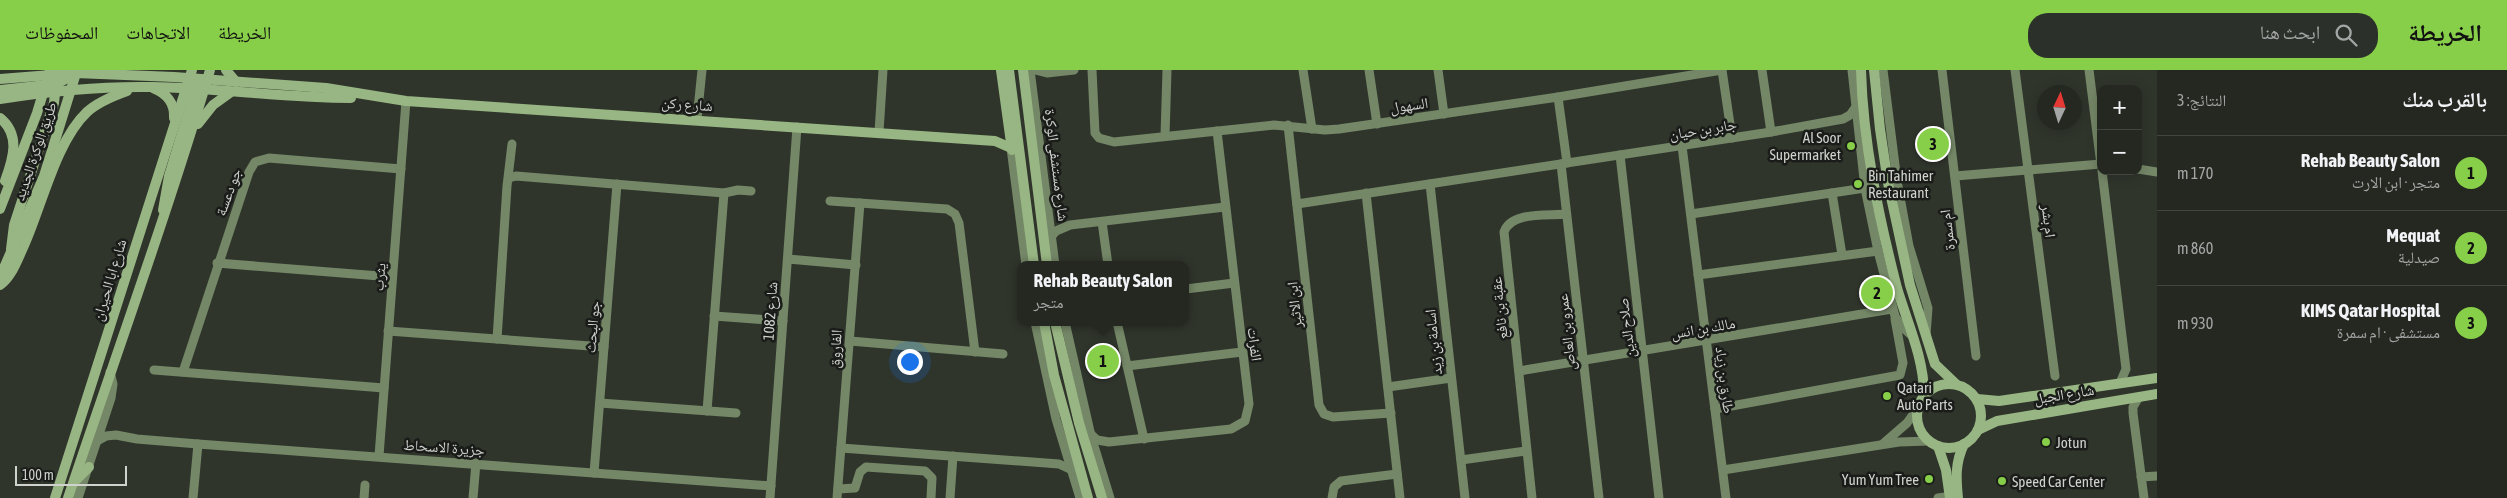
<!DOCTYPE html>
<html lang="ar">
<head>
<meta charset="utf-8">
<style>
  :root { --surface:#242821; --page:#2c302a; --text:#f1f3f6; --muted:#a3a6a5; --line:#41443f; --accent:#88cf49 }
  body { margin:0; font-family:"Asap Condensed","Noto Naskh Arabic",sans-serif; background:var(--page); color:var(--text); direction:rtl }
  .controls { position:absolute; right:15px; top:15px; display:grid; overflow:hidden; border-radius:10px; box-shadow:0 2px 12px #0003 }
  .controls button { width:45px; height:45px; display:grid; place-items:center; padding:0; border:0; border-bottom:1px solid var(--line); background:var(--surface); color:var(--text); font:25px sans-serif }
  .compass { position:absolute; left:2037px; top:15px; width:45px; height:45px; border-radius:50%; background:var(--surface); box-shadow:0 2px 12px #0003; rotate:4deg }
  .scale { position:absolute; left:15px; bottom:12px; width:112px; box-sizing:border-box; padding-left:5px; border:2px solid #cfd2cd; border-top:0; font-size:14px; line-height:18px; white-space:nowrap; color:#cfd2cd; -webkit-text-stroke:4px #191c18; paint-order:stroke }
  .you { position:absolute; left:909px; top:291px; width:18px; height:18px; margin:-12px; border:4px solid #fff; border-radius:50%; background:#1a73e8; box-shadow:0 0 0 8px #1a73e833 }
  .badge { display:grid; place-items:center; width:32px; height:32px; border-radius:50%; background:var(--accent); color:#111; font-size:16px; font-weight:700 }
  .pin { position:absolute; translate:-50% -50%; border:2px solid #fff; box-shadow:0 1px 5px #0006 }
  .popup { position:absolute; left:1017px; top:191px; width:172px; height:65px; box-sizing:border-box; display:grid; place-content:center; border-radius:10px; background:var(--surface); filter:drop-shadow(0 1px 4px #0005); font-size:16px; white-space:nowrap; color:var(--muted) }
  .popup b { font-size:19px; color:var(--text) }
  .popup::after { content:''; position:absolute; left:50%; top:100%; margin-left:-10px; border:10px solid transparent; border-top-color:var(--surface) }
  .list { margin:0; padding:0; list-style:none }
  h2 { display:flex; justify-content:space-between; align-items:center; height:65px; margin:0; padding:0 20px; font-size:21px }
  h2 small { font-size:16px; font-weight:400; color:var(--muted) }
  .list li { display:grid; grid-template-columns:32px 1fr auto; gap:15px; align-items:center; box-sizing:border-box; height:75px; padding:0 20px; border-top:1px solid var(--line) }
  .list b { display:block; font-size:19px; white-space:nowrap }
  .list p { margin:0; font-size:16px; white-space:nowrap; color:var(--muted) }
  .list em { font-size:16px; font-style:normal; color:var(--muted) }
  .icon { flex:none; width:28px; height:28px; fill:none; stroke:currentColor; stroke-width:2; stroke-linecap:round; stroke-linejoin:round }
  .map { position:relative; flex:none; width:2157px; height:428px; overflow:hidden; direction:ltr }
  header { display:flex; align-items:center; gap:30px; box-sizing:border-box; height:70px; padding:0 25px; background:var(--accent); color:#111 }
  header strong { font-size:24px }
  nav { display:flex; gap:28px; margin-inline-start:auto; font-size:18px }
  .search { width:350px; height:45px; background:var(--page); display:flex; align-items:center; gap:12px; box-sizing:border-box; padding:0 18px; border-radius:20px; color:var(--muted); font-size:19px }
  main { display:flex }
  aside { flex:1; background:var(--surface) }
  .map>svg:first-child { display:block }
</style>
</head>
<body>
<header>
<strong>الخريطة</strong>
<div class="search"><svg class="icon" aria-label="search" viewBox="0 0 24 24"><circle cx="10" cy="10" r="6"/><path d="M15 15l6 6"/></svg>ابحث هنا</div>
<nav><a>الخريطة</a><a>الاتجاهات</a><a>المحفوظات</a></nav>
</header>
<main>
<aside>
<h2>بالقرب منك<small>النتائج: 3</small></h2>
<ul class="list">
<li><span class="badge">1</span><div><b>Rehab Beauty Salon</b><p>متجر · ابن الارت</p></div><em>170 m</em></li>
<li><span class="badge">2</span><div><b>Mequat</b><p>صيدلية</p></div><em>860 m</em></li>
<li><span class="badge">3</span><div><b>KIMS Qatar Hospital</b><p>مستشفى · ام سمرة</p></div><em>930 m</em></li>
</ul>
</aside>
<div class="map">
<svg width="2157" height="428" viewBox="0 0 2157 428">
  <rect width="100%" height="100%" fill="#30352c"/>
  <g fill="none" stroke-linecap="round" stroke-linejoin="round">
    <g stroke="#748767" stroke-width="9">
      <path d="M 1030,0 L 1055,195"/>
      <path d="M 1035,0 L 1047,3 L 1074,0"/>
      <path d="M 1092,0 L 1095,63 L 1099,68 L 1114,72 L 1274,55 L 1325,60 L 1339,59 L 1558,27 L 1722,0"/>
      <path d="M 1303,0 L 1312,59"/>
      <path d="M 1369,0 L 1377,54"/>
      <path d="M 1438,0 L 1444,44"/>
      <path d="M 1722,0 L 1732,68"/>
      <path d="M 1762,0 L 1771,62"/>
      <path d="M 1852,0 L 1865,118 L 1878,181 L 1895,246 L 1901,256 L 1911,265"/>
      <path d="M 1883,0 L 1897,111 L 1909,176 L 1928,238 L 1926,265"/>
      <path d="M 1942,0 L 1976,286"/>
      <path d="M 2015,0 L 2055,306"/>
      <path d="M 2089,0 L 2101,95"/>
      <path d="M 1558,27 L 1567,93"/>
      <path d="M 697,49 L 702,0"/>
      <path d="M 1288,55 L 1319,335 L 1324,344 L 1333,347 L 1391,343"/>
      <path d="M 879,62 L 883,0"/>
      <path d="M 1165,66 L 1167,0"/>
      <path d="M 1682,76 L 1726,428"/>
      <path d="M 1011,78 L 1026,195"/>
      <path d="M 1620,85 L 1659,428"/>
      <path d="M 1561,94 L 1599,428"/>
      <path d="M 2138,99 L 2157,102"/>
      <path d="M 2102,101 L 2126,299 L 2120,313"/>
      <path d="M 1955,106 L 2101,94"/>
      <path d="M 509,108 L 516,106 L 724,123 L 738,120 L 751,121"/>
      <path d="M 1430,114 L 1465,428"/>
      <path d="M 1366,123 L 1400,428"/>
      <path d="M 1832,123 L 1842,185"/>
      <path d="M 830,131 L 947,139 L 955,144 L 959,153 L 975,282"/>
      <path d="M 1297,134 L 1771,62 L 1843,49 L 1850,45 L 1855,38"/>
      <path d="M 1691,144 L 1865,118"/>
      <path d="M 1102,152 L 1108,195"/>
      <path d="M 1050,168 L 1056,161 L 1070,155 L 1225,137"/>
      <path d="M 788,189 L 856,195"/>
      <path d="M 217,193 L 392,207"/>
      <path d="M 1698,205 L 1878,181"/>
      <path d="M 1186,219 L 1234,213"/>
      <path d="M 714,246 L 783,251"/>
      <path d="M 1035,252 L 1056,349 L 1080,428"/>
      <path d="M 1065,252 L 1091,366 L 1110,428"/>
      <path d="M 1117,252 L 1144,369"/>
      <path d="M 388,261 L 604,277"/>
      <path d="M 497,269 L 507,116 L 512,74"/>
      <path d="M 850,271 L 1003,284"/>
      <path d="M 1127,296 L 1242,282"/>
      <path d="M 154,300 L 384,318"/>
      <path d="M 1519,301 L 1892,239"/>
      <path d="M 183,302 L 249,102 L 255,92 L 269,88 L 401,99"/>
      <path d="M 1388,317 L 1451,308"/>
      <path d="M 2139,327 L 2133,337 L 2133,343 L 2144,428"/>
      <path d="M 600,333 L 736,343"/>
      <path d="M 1715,339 L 1900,305 L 1903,293 L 1895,249"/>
      <path d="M 707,341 L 724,123"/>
      <path d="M 1079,353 L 1097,370 L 1109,372 L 1231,359 L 1245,351 L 1249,334 L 1217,61"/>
      <path d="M 97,371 L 106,366 L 116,365 L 137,369 L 198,374 L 771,416"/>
      <path d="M 1884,373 L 1907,353 L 1917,339"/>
      <path d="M 841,378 L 1059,394 L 1072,400"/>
      <path d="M 379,386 L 406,31"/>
      <path d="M 1461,390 L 1526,381"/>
      <path d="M 1723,400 L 1899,372 L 1929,371"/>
      <path d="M 594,403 L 617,114"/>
      <path d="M 2141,407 L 2157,406"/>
      <path d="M 838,419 L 855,418 L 860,402 L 866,397 L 925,401 L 932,408 L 931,428"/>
      <path d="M 78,428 L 111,328 L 113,314 L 110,302"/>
      <path d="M 193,428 L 198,374"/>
      <path d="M 364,428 L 365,415"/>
      <path d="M 473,428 L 476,393"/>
      <path d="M 770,428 L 797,57"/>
      <path d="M 837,428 L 860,133"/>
      <path d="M 950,428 L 953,386"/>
      <path d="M 1332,428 L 1334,417 L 1341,411 L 1397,404"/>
      <path d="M 1532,428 L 1504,162 C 1511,141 1548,146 1566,144"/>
      <path d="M 1938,428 L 1945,427"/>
    </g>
    <g stroke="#98b683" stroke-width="10">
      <path d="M 226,0 L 236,12"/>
      <path d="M 1001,0 L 1012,80"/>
      <path d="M 1009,0 L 1034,195"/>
      <path d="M 1023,0 L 1047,195"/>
      <path d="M 1861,0 C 1863,73 1879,148 1897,218 C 1907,252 1924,288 1924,324"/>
      <path d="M 1874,0 L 1880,59 L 1888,113 L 1910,215 L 1935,294 L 1956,314"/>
      <path d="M 0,9 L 76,3 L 174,7 L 326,18 L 406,31 L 995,71 L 1011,78"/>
      <path d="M 153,18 C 166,23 175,33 174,48"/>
      <path d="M 0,20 L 56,14 L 75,4"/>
      <path d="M 0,29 C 50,21 101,16 152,17 C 219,18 285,28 351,28"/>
      <path d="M 0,48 C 21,65 13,89 5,111"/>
      <path d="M 198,54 L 213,35 L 231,22"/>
      <path d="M 0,139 L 37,43 L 50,0"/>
      <path d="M 163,140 L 169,106 L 197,14"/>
      <path d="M 11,179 L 14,155 L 54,33 L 56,14 L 49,4"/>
      <path d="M 0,207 L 44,106 L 77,0"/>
      <path d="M 0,215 C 11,207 16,193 22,180 C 41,140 55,72 87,42 C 98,32 113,26 127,21"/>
      <path d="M 1044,252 L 1054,305 L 1088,428"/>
      <path d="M 1055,252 L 1079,353 L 1102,428"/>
      <circle cx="1949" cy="346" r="32"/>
      <path d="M 1977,329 L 1999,331 L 2157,308"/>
      <path d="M 1978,360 L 1997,351 L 2157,324"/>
      <path d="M 1938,376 L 1946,400 L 1950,428"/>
      <path d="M 75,411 L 89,397"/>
      <path d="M 55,428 L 192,0"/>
      <path d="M 68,428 C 116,285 167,144 210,0"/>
      <path d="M 1958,428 C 1956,408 1955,393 1964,374"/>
    </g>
  </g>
  <g fill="#88cf49" stroke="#191c18" stroke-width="2">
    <circle cx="1851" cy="76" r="5"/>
    <circle cx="1858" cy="114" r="5"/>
    <circle cx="1887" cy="326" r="5"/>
    <circle cx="2046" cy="372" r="5"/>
    <circle cx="1929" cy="409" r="5"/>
    <circle cx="2002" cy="411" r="5"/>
  </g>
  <g text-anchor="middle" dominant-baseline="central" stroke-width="5" stroke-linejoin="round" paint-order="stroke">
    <g font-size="15" fill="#cfd2cd" stroke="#191c18">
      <text transform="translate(687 34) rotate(4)">شارع ركن</text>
      <text transform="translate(1409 35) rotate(-8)">السهول</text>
      <text transform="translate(1703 59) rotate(-9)">جابر بن حيان</text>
      <text transform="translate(35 81) rotate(-71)">طريق الوكرة الجديد</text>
      <text transform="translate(1057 95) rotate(83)">شارع مستشفى الوكرة</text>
      <text transform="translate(228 122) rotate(-70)">جو دعسة</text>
      <text transform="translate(2049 151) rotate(83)">ام بشر</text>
      <text transform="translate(1947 160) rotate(-97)">ام سمرة</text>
      <text transform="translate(379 207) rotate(-85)">يثرب</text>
      <text transform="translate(109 210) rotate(-73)">شارع ابا الحيران</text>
      <text transform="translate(1294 235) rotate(-96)">ابن الاثير</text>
      <text transform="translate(1499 238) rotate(-96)">عقبة بن نافع</text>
      <text transform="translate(770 241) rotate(-86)">شارع 1082</text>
      <text transform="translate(592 257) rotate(-85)">جو البحث</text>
      <text transform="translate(1626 258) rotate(-97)">صلاح الدين</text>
      <text transform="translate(1703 258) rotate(-10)">مالك بن انس</text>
      <text transform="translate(1566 262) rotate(-96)">عمرو بن العاص</text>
      <text transform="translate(1433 272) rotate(-96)">اسامة بن زيد</text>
      <text transform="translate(1255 274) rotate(83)">الفرات</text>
      <text transform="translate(835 279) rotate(-86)">الفاروق</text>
      <text transform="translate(1725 310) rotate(83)">طارق بن زياد</text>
      <text transform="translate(2064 324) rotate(-9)">شارع الجبل</text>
      <text transform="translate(444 377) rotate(4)">جزيرة الاسحاط</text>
    </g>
    <g font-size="15" fill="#cfd2cd" stroke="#191c18" text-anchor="start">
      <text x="1841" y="67" text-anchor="end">Al Soor<tspan x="1841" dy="17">Supermarket</tspan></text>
      <text x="1868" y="105">Bin Tahimer<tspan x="1868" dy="17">Restaurant</tspan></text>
      <text x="1897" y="317">Qatari<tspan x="1897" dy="17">Auto Parts</tspan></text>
      <text x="2056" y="372">Jotun</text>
      <text x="1919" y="409" text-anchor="end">Yum Yum Tree</text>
      <text x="2012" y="411">Speed Car Center</text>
    </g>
  </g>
</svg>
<div class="controls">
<button>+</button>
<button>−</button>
</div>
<svg class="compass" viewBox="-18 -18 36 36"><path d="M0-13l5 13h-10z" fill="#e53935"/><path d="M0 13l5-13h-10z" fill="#a3a6a5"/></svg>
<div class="scale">100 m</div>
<div class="you"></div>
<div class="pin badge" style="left:1103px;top:291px">1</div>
<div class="popup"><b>Rehab Beauty Salon</b>متجر</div>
<div class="pin badge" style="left:1877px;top:223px">2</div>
<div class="pin badge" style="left:1933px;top:74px">3</div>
</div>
</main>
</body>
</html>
